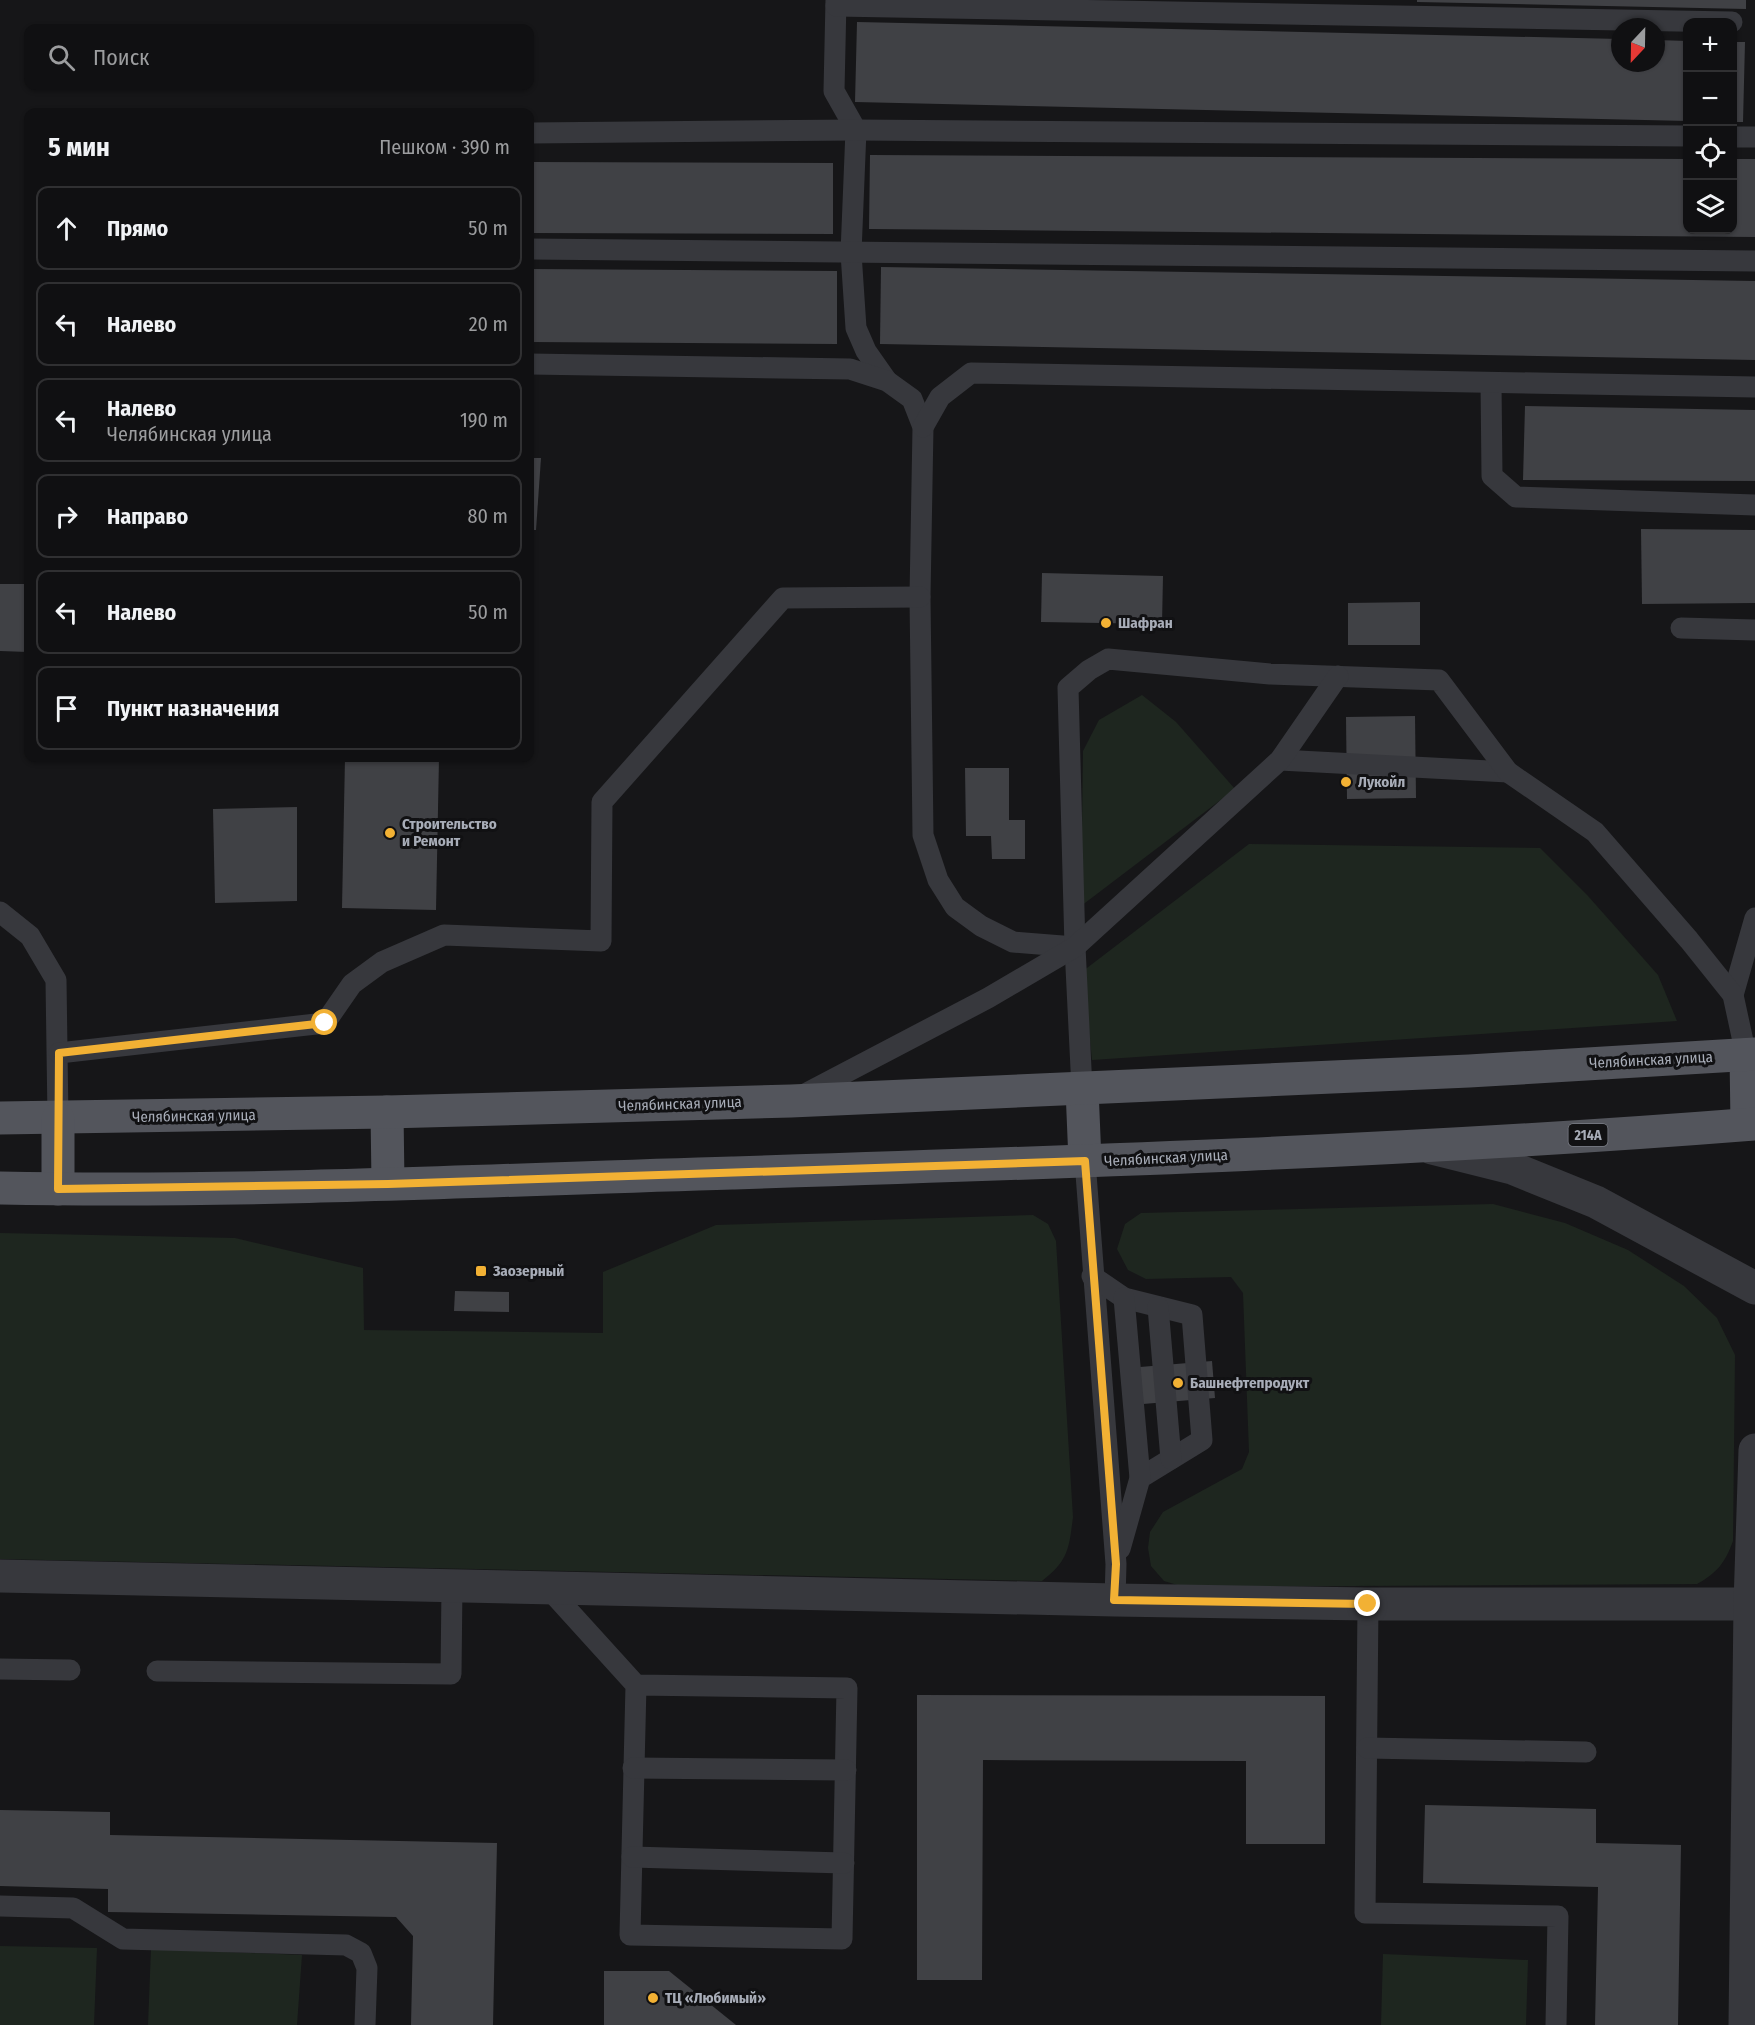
<!DOCTYPE html>
<html lang="ru">
<head>
<meta charset="utf-8">
<style>
  :root { --surface:#101012; --page:#19191b; --text:#f1f3f6; --muted:#9c9d9f; --line:#303032 }
  body { margin:0; font-family:"Fira Sans Condensed",sans-serif; background:var(--page); color:var(--text) }
  .controls { position:absolute; right:18px; top:18px; display:grid; overflow:hidden; border-radius:12px; box-shadow:0 2px 4px #0004 }
  .controls button { width:54px; height:54px; display:grid; place-items:center; padding:0; border:0; border-bottom:2px solid var(--line); background:var(--surface); color:var(--text); font:30px sans-serif }
  .compass { position:absolute; left:1611px; top:18px; width:54px; height:54px; border-radius:50%; background:var(--surface); box-shadow:0 2px 4px #0004; rotate:202deg }
  .stop { position:absolute; width:18px; height:18px; margin:-14px; border:4px solid #f2b134; border-radius:50%; background:#fff }
  .stop.end { background:#f2b134; border-color:#fff; box-shadow:0 2px 6px #0008 }
  .list { margin:0; padding:0; list-style:none }
  h2 { display:flex; justify-content:space-between; align-items:center; height:78px; margin:0; padding:0 24px; font-size:26px }
  h2 small { font-size:20px; font-weight:400; color:var(--muted) }
  .list li { display:grid; grid-template-columns:39px 1fr auto; gap:18px; align-items:center; box-sizing:border-box; height:84px; margin:0 12px 12px; padding:0 12px; border:2px solid var(--line); border-radius:12px }
  .list b { display:block; font-size:22px; white-space:nowrap }
  .list p { margin:0; font-size:20px; white-space:nowrap; color:var(--muted) }
  .list em { font-size:20px; font-style:normal; color:var(--muted) }
  .icon { flex:none; width:33px; height:33px; fill:none; stroke:currentColor; stroke-width:2; stroke-linecap:round; stroke-linejoin:round }
  .map { position:relative; flex:none; width:1755px; height:2025px; overflow:hidden }
  .search { position:absolute; background:var(--surface); box-shadow:0 2px 4px #0004; left:24px; top:24px; width:510px; height:66px; display:flex; align-items:center; gap:15px; box-sizing:border-box; padding:0 21px; border-radius:12px; color:var(--muted); font-size:22px }
  .panel { position:absolute; background:var(--surface); box-shadow:0 2px 4px #0004; left:24px; top:108px; width:510px; height:654px; border-radius:12px }
  .map>svg:first-child { display:block }
</style>
</head>
<body>
<div class="map">
<svg width="1755" height="2025" viewBox="0 0 1755 2025">
  <rect width="100%" height="100%" fill="#161618"/>
  <g fill="#1e261f">
    <path d="M 1142,695 L 1176,722 L 1235,789 L 1081,906 L 1083,751 L 1099,720 Z"/>
    <path d="M 1249,844 L 1540,848 L 1588,896 L 1658,975 L 1677,1021 L 1092,1060 L 1083,971 Z"/>
    <path d="M 1493,1204 L 1565,1223 L 1628,1250 L 1684,1286 L 1717,1318 L 1735,1355 L 1733,1541 C 1725,1563 1717,1573 1697,1584 L 1184,1587 L 1164,1581 L 1151,1566 L 1148,1548 L 1150,1532 L 1163,1512 L 1242,1469 L 1249,1452 L 1243,1293 L 1231,1277 L 1146,1279 L 1128,1270 L 1117,1249 L 1125,1224 L 1141,1213 Z"/>
    <path d="M 1033,1215 L 1048,1224 L 1056,1241 L 1073,1517 C 1069,1549 1068,1561 1042,1581 L 0,1559 L 0,1233 L 235,1238 L 363,1268 L 364,1330 L 603,1333 L 603,1272 L 716,1225 Z"/>
    <path d="M 0,1946 L 97,1948 L 94,2025 L 0,2025 Z"/>
    <path d="M 151,1949 L 302,1955 L 297,2025 L 148,2025 Z"/>
    <path d="M 1383,1954 L 1528,1960 L 1526,2025 L 1381,2025 Z"/>
  </g>
  <g fill="#404145">
    <path d="M 1417,0 L 1746,0 L 1746,9 L 1417,2 Z"/>
    <path d="M 857,22 L 1620,39 L 1620,63 L 1656,63 L 1656,40 L 1688,41 L 1688,121 L 855,102 Z"/>
    <path d="M 1732,42 L 1745,42 L 1743,122 L 1732,122 Z"/>
    <path d="M 870,155 L 1688,159 L 1688,230 L 1732,230 L 1732,159 L 1755,159 L 1755,237 L 869,229 Z"/>
    <path d="M 530,162 L 833,163 L 833,234 L 530,233 Z"/>
    <path d="M 881,267 L 1755,281 L 1755,360 L 880,344 Z"/>
    <path d="M 530,269 L 837,271 L 837,344 L 530,342 Z"/>
    <path d="M 1525,406 L 1755,410 L 1755,481 L 1523,480 Z"/>
    <path d="M 530,458 L 541,458 L 536,530 L 530,530 Z"/>
    <path d="M 1641,529 L 1755,530 L 1755,603 L 1642,604 Z"/>
    <path d="M 1042,573 L 1163,576 L 1162,624 L 1041,622 Z"/>
    <path d="M 0,584 L 28,584 L 28,652 L 0,651 Z"/>
    <path d="M 1420,602 L 1420,645 L 1348,645 L 1348,603 Z"/>
    <path d="M 1415,716 L 1416,798 L 1347,799 L 1346,717 Z"/>
    <path d="M 345,758 L 439,758 L 436,910 L 342,908 Z"/>
    <path d="M 965,768 L 1009,768 L 1009,820 L 1025,820 L 1025,859 L 992,859 L 991,836 L 966,836 Z"/>
    <path d="M 297,807 L 297,901 L 215,903 L 213,809 Z"/>
    <path d="M 455,1291 L 509,1292 L 509,1312 L 454,1311 Z"/>
    <path d="M 1212,1361 L 1215,1398 L 1143,1404 L 1140,1367 Z"/>
    <path d="M 917,1695 L 1325,1696 L 1325,1844 L 1246,1844 L 1246,1761 L 983,1760 L 982,1980 L 917,1980 Z"/>
    <path d="M 1425,1805 L 1596,1809 L 1596,1843 L 1681,1845 L 1678,2025 L 1595,2025 L 1598,1887 L 1423,1883 Z"/>
    <path d="M 0,1810 L 110,1812 L 110,1835 L 497,1843 L 493,2025 L 411,2025 L 413,1936 L 396,1917 L 108,1912 L 108,1889 L 0,1886 Z"/>
    <path d="M 604,1971 L 669,1971 L 736,2025 L 604,2025 Z"/>
  </g>
  <g fill="none" stroke-linecap="round" stroke-linejoin="round">
    <g stroke="#37383d" stroke-width="21">
      <path d="M 836,0 L 834,91 L 856,130 L 851,253 L 856,328 L 866,351 L 887,381"/>
      <path d="M 836,6 L 1732,22"/>
      <path d="M 530,133 L 856,130 L 1688,136"/>
      <path d="M 1732,137 L 1755,137"/>
      <path d="M 530,249 L 1755,261"/>
      <path d="M 530,364 L 850,369 L 887,381 L 912,399 L 923,427 L 920,597 L 923,835 L 938,880 L 955,907 L 981,926 L 1013,942 L 1075,947"/>
      <path d="M 1491,383 L 1492,476 L 1516,497 L 1755,505"/>
      <path d="M 923,427 L 940,397 L 971,373 L 1755,387"/>
      <path d="M 1681,628 L 1755,630"/>
      <path d="M 1280,760 L 1508,772"/>
      <path d="M 0,912 L 30,936 L 56,980 L 58,1119"/>
      <path d="M 1733,995 L 1755,918"/>
      <path d="M 59,1053 L 325,1023 L 352,984 L 382,962 L 444,935 L 601,941 L 602,802 L 783,598 L 920,597"/>
      <path d="M 1082,1089 L 1075,947 L 1068,688 L 1089,670 L 1108,659 L 1270,674 L 1439,680 L 1508,772 L 1595,832 L 1689,940 L 1733,995 L 1746,1055"/>
      <path d="M 803,1095 L 988,998 L 1075,947 L 1280,760 L 1338,676"/>
      <path d="M 1085,1161 L 1116,1564 L 1115,1600"/>
      <path d="M 1092,1276 L 1124,1298 L 1192,1315 L 1202,1440 L 1140,1478"/>
      <path d="M 1158,1307 L 1171,1459"/>
      <path d="M 1120,1549 L 1140,1478 L 1124,1298"/>
      <path d="M 548,1588 L 636,1685 L 630,1935 L 842,1939 L 847,1688 L 636,1685"/>
      <path d="M 1368,1604 L 1365,1913 L 1558,1916 L 1556,2025"/>
      <path d="M 0,1669 L 70,1670"/>
      <path d="M 157,1671 L 451,1674 L 452,1586"/>
      <path d="M 1367,1748 L 1586,1752"/>
      <path d="M 633,1768 L 846,1770"/>
      <path d="M 632,1857 L 844,1863"/>
      <path d="M 0,1906 L 73,1908 L 123,1939 L 346,1945 L 361,1953 L 367,1968 L 365,2025"/>
    </g>
    <g stroke="#37383d" stroke-width="33">
      <path d="M 0,1576 L 1115,1600 L 1368,1604 L 1755,1604"/>
      <path d="M 1745,2025 L 1750,1604 L 1755,1450"/>
    </g>
    <path stroke="#37383d" stroke-width="33" d="M 1432,1148 L 1512,1168 L 1596,1202 L 1755,1288"/>
    <g stroke="#53555c" stroke-width="33">
      <path d="M 1746,1055 L 1747,1124"/>
      <path d="M 1082,1089 L 1085,1161"/>
      <path d="M 387,1112 L 388,1183"/>
      <path d="M 0,1118 L 387,1112 L 791,1101 L 1469,1071 L 1755,1054"/>
      <path d="M 58,1119 L 58,1189"/>
      <path d="M 0,1188 C 244,1193 489,1180 732,1173 C 1073,1162 1415,1151 1755,1124"/>
    </g>
  </g>
  <g fill="none" stroke-linecap="round" stroke-linejoin="round">
    <path stroke="#f2b134" stroke-width="8" d="M 325,1023 L 59,1053 L 58,1189 L 388,1184 L 1085,1161 L 1116,1564 L 1114,1600 L 1368,1604"/>
  </g>
  <g fill="#f2b134" stroke="#111113" stroke-width="2">
    <circle cx="1106" cy="623" r="6"/>
    <circle cx="1346" cy="782" r="6"/>
    <circle cx="390" cy="833" r="6"/>
    <rect x="475" y="1265" width="12" height="12" rx="3"/>
    <circle cx="1178" cy="1383" r="6"/>
    <circle cx="653" cy="1998" r="6"/>
  </g>
  <g text-anchor="middle" dominant-baseline="central" stroke-width="6" stroke-linejoin="round" paint-order="stroke">
    <rect fill="#111113" stroke="#7b7e86" stroke-width="1.5" x="1568.5" y="1124" width="39" height="22" rx="4.5"/>
    <g font-size="14" font-weight="bold" fill="#a8adb8">
      <text x="1588" y="1135">214А</text>
    </g>
    <g font-size="15" font-weight="bold" fill="#a8adb8" stroke="#111113" text-anchor="start">
      <text x="1118" y="623">Шафран</text>
      <text x="1358" y="782">Лукойл</text>
      <text x="402" y="824">Строительство<tspan x="402" dy="17">и Ремонт</tspan></text>
      <text x="493" y="1271">Заозерный</text>
      <text x="1190" y="1383">Башнефтепродукт</text>
      <text x="665" y="1998">ТЦ «Любимый»</text>
    </g>
    <g font-size="15" fill="#a8adb8" stroke="#111113">
      <text transform="translate(1651 1060) rotate(-3)">Челябинская улица</text>
      <text transform="translate(680 1104) rotate(-2)">Челябинская улица</text>
      <text transform="translate(194 1116) rotate(-1)">Челябинская улица</text>
      <text transform="translate(1166 1158) rotate(-3)">Челябинская улица</text>
    </g>
  </g>
</svg>
<div class="controls">
<button>+</button>
<button>−</button>
<button><svg class="icon" aria-label="locate" viewBox="0 0 24 24"><circle cx="12" cy="12" r="6"/><path d="M12 2v4M12 18v4M2 12h4M18 12h4"/></svg></button>
<button><svg class="icon" aria-label="layers" viewBox="0 0 24 24"><path d="M12 4l9 5-9 5-9-5zM3 14l9 5 9-5"/></svg></button>
</div>
<svg class="compass" viewBox="-18 -18 36 36"><path d="M0-13l5 13h-10z" fill="#e53935"/><path d="M0 13l5-13h-10z" fill="#9c9d9f"/></svg>
<div class="stop" style="left:325px;top:1023px"></div>
<div class="stop end" style="left:1368px;top:1604px"></div>
<div class="search"><svg class="icon" aria-label="search" viewBox="0 0 24 24"><circle cx="10" cy="10" r="6"/><path d="M15 15l6 6"/></svg>Поиск</div>
<section class="panel">
<h2>5 мин<small>Пешком · 390 m</small></h2>
<ul class="list">
<li><svg class="icon" aria-label="ahead" viewBox="0 0 24 24"><path d="M12 20V5M6 11l6-6 6 6"/></svg><div><b>Прямо</b></div><em>50 m</em></li>
<li><svg class="icon" aria-label="left" viewBox="0 0 24 24"><path d="M17 20v-9H6M10 6l-5 5 5 5"/></svg><div><b>Налево</b></div><em>20 m</em></li>
<li><svg class="icon" aria-label="left" viewBox="0 0 24 24"><path d="M17 20v-9H6M10 6l-5 5 5 5"/></svg><div><b>Налево</b><p>Челябинская улица</p></div><em>190 m</em></li>
<li><svg class="icon" aria-label="right" viewBox="0 0 24 24"><path d="M7 20v-9h11M14 6l5 5-5 5"/></svg><div><b>Направо</b></div><em>80 m</em></li>
<li><svg class="icon" aria-label="left" viewBox="0 0 24 24"><path d="M17 20v-9H6M10 6l-5 5 5 5"/></svg><div><b>Налево</b></div><em>50 m</em></li>
<li><svg class="icon" aria-label="arrive" viewBox="0 0 24 24"><path d="M6 21V4h12l-3 4 3 4H6"/></svg><div><b>Пункт назначения</b></div></li>
</ul>
</section>
</div>
</body>
</html>
